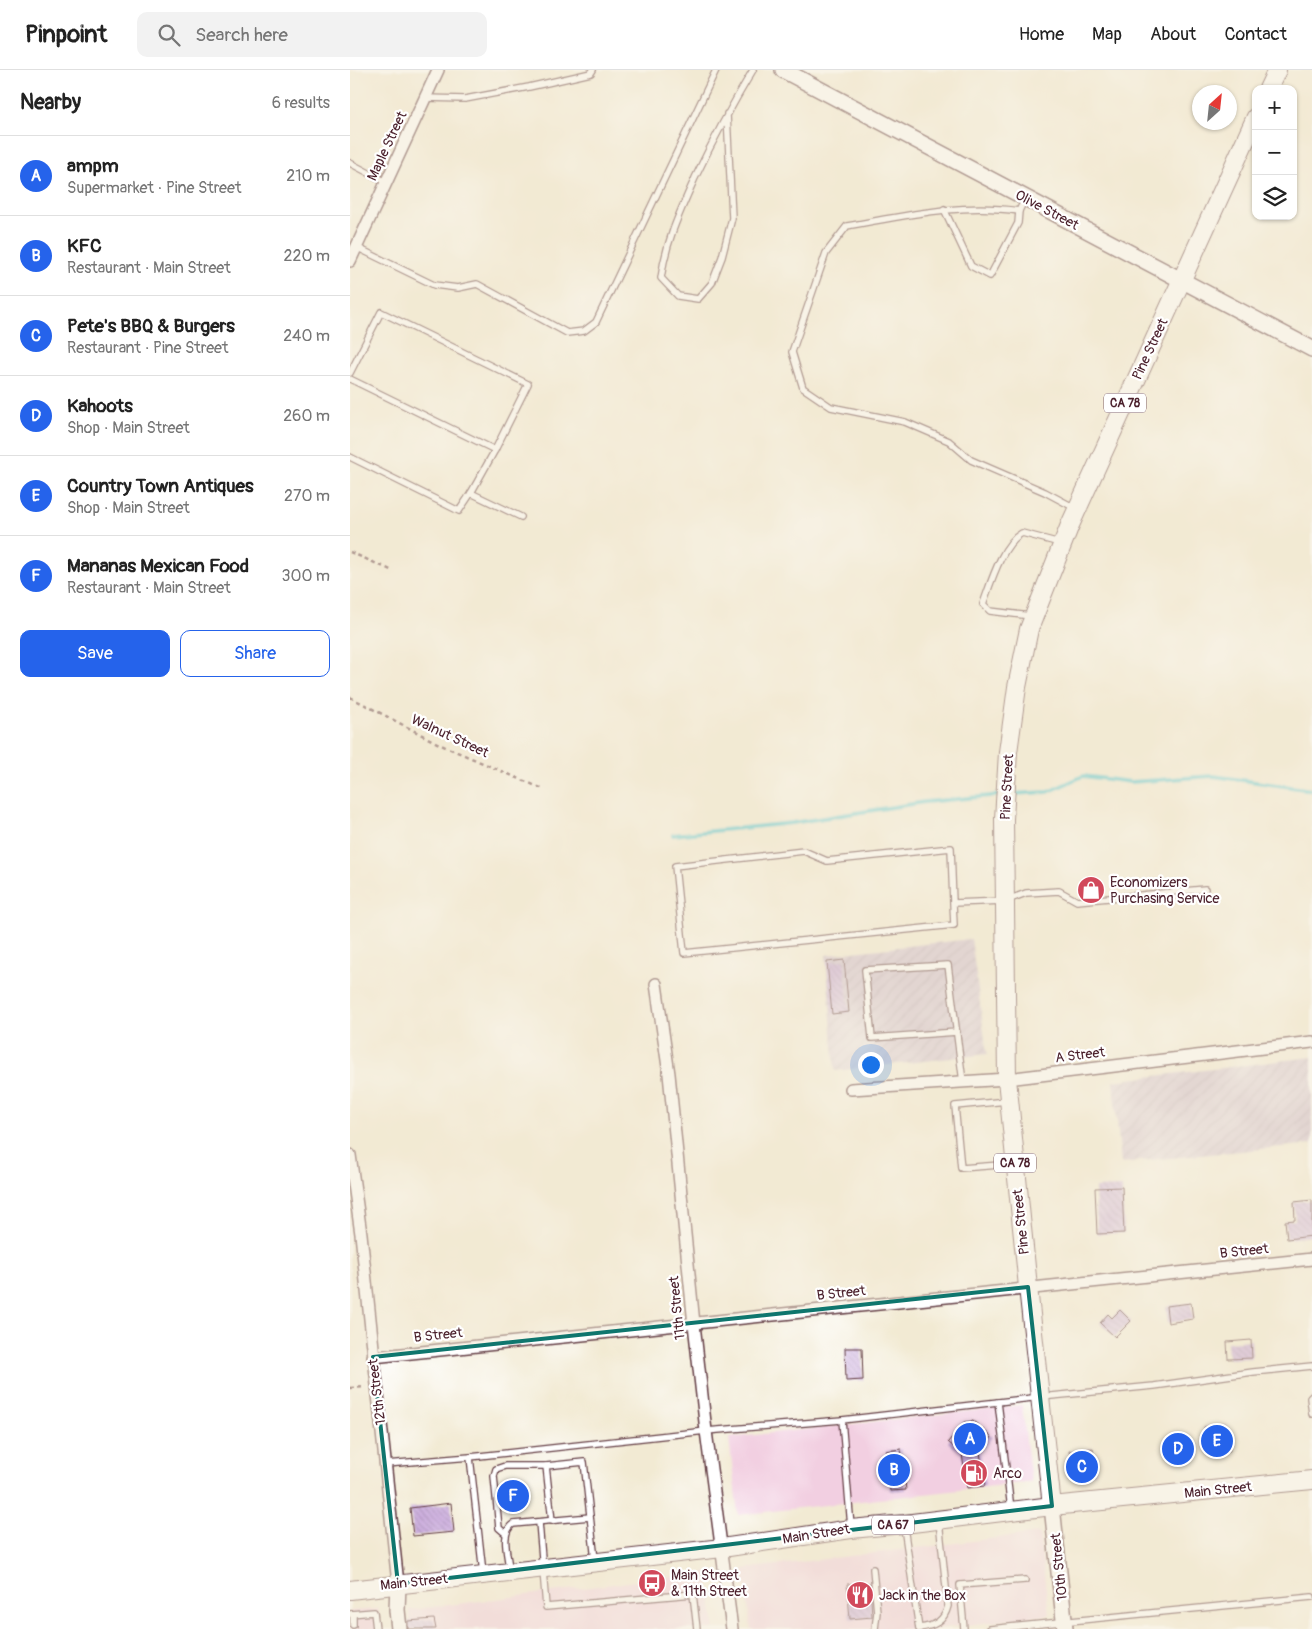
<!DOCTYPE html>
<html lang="en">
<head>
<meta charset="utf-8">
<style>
  :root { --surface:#fff; --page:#f2f2f2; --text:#222; --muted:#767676; --line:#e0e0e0; --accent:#2563eb }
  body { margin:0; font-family:Pangolin,sans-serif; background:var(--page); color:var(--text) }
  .controls { position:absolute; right:15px; top:15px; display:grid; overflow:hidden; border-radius:10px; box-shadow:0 1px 4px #0004 }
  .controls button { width:45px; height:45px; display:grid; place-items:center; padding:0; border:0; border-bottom:1px solid var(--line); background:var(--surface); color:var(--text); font:25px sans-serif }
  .compass { position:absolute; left:842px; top:15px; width:45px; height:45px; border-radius:50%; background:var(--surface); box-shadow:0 1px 4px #0004; rotate:27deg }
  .you { position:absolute; left:520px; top:994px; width:18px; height:18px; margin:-12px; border:4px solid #fff; border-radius:50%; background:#1a73e8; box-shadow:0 0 0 8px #1a73e833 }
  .badge { display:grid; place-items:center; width:32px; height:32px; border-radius:50%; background:var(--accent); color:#fff; font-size:16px; font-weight:700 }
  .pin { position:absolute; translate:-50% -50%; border:2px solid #fff; box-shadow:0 1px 5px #0006 }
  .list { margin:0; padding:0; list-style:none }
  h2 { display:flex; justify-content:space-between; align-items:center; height:65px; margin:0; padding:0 20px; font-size:21px }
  h2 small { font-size:16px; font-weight:400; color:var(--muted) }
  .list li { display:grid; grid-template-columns:32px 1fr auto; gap:15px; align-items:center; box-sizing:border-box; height:80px; padding:0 20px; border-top:1px solid var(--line) }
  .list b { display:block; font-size:19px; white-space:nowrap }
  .list p { margin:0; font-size:16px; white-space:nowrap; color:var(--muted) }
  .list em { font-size:16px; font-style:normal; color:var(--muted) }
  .actions { display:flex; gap:10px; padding:15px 20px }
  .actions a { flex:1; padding:11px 0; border:1px solid var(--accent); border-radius:10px; text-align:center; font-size:18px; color:var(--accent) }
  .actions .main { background:var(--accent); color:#fff }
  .icon { flex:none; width:28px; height:28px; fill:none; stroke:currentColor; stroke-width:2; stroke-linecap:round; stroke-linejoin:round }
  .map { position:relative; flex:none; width:962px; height:1559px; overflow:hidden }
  header { display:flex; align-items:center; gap:30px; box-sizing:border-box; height:70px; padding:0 25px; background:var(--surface); border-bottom:1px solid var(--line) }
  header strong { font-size:24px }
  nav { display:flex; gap:28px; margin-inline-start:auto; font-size:18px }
  .search { width:350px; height:45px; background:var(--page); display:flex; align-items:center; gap:12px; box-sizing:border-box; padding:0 18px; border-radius:10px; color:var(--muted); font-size:19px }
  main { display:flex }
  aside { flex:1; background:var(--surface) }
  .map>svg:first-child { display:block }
</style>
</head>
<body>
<header>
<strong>Pinpoint</strong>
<div class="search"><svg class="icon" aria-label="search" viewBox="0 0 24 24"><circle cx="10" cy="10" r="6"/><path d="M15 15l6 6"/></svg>Search here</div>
<nav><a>Home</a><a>Map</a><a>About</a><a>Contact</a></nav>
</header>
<main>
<aside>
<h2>Nearby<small>6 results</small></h2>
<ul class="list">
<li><span class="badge">A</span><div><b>ampm</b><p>Supermarket · Pine Street</p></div><em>210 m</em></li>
<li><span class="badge">B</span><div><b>KFC</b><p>Restaurant · Main Street</p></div><em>220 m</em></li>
<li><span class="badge">C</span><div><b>Pete's BBQ &amp; Burgers</b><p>Restaurant · Pine Street</p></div><em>240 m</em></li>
<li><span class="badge">D</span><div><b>Kahoots</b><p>Shop · Main Street</p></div><em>260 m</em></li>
<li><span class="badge">E</span><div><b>Country Town Antiques</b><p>Shop · Main Street</p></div><em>270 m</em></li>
<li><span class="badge">F</span><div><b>Mananas Mexican Food</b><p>Restaurant · Main Street</p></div><em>300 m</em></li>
</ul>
<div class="actions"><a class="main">Save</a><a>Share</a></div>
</aside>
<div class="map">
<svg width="962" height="1559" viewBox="0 0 962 1559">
  <defs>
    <pattern id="industrial-furrows" width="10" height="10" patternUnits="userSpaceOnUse" patternTransform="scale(1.25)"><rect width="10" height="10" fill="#cfbdcf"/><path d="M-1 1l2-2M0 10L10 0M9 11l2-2" fill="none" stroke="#b3a2b2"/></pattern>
    <pattern id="building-back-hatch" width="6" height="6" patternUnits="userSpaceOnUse" patternTransform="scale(1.25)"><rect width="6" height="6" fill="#c9a9dc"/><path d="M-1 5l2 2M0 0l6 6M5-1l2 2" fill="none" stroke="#a589b3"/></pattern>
  </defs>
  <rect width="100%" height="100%" fill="#fff"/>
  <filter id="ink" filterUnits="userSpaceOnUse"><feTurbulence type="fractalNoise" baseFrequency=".02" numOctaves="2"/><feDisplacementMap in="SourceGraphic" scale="10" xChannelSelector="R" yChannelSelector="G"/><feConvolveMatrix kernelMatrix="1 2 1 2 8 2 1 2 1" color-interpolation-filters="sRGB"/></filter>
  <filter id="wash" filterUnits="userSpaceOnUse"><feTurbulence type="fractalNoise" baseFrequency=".0096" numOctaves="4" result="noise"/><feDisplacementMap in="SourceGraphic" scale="20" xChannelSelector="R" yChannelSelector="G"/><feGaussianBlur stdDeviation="1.12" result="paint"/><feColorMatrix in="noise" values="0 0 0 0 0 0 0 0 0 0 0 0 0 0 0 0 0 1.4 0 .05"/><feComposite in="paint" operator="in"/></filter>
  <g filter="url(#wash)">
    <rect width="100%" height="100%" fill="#f2ead3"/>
    <g fill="#f2cfe1">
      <path d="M 672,1335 L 681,1412 L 388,1445 L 379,1368 Z"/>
      <path d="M 689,1463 L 699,1545 L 584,1559 L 401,1559 L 393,1499 Z"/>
      <path d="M 358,1502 L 365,1559 L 61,1559 L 59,1540 Z"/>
      <path d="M 28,1539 L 29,1559 L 0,1559 L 0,1541 Z"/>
    </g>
    <g fill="url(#industrial-furrows)">
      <path d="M 621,869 L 637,984 L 485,1001 L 476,885 Z"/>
      <path d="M 962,987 L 962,1074 L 771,1093 L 763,1011 Z"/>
    </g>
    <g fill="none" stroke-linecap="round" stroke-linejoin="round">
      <g stroke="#5ac7d1" stroke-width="4">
        <path d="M 661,724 L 698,722 L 733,706 L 781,712 L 863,706 L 962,720"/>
        <path d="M 323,765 L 442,753 L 575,732 L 651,725"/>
      </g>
    </g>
    <g id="blocks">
      <g fill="url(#building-back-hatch)">
        <path d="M 494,890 L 499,942 L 482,944 L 477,892 Z"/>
        <path d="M 772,1117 L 774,1163 L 747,1164 L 745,1118 Z"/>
        <path d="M 962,1130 L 962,1166 L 937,1169 L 935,1151 L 945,1150 L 944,1132 Z"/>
        <path d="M 841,1233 L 843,1249 L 818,1253 L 816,1236 Z"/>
        <path d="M 770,1240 L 781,1251 L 765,1267 L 750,1253 L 758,1244 L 762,1248 Z"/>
        <path d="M 901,1270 L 902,1288 L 878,1289 L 877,1272 Z"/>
        <path d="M 495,1278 L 512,1278 L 513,1310 L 496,1311 Z"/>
        <path d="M 623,1351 L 642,1367 L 630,1382 L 635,1416 L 617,1418 L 612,1384 L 598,1372 L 614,1352 Z"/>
        <path d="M 877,1355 L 880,1381 L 857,1383 L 854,1357 Z"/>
        <path d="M 743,1378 L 746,1403 L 723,1406 L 719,1381 Z"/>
        <path d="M 551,1379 L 556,1420 L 540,1421 L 536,1381 Z"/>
        <path d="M 101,1433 L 104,1462 L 63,1466 L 60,1438 Z"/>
        <path d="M 520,1513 L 522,1547 L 500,1549 L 497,1514 Z"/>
        <path d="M 84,1549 L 86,1559 L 58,1559 L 58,1551 Z"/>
      </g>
    </g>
  </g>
  <g filter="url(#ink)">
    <use href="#blocks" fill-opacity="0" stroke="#633d44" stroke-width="1"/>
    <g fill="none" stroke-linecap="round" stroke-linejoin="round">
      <g stroke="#633d44" stroke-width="8">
        <g id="lane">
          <path d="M 75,28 L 115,29 L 179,17 L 241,3 L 243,0"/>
          <path d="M 377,44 L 382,148 L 372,187 L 362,213 L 348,229 L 328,226 L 311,208 C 316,171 330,142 345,108 C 363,70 382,35 403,0"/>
          <path d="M 0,93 L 36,112"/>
          <path d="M 675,129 L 669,141 C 611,132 554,146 497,156 L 476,183 L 442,282 L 453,318 L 481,337 L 555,352 L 599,371 L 621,390 L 695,422 L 725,438"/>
          <path d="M 594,139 L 621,196 L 640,206 L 668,153 L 669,141"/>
          <path d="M 6,177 L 84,215 L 108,218 L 127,214 L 217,263 L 234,261 L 246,252 L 366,0"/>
          <path d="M 0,303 L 31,242 L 178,314 L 145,380 L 0,309"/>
          <path d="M 0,387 L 109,441 L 121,423 L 145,380"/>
          <path d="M 121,423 L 171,447"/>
          <path d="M 681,546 L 640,541 L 633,534 C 641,512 652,474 672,463 L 710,473"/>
          <path d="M 603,833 L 604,855 L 334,883 L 325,796 L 454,781 L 477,791 L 601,778 L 603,833 L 655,831 L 676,823 L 709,821 L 727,831 L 855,819"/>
          <path d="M 607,962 L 522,968 L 515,900 L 598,895 L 613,1012"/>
          <path d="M 657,1031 L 605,1036 L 611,1098 L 663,1094"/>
          <path d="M 962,1326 L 960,1328 L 962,1344"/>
          <path d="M 648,1332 L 661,1439"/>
          <path d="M 492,1350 L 501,1457"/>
          <path d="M 120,1387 L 133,1503"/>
          <path d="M 36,1394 L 120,1387 L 356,1361 L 492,1350 L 691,1327 L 804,1316 L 903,1302 L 962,1296"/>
          <path d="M 202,1451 L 196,1396 L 234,1392 L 245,1490"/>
          <path d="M 189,1452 L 196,1537 L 343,1524 L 347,1559"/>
          <path d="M 554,1457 L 569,1559"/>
          <path d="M 156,1464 L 149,1458 L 144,1406 L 146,1399 L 155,1396 L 196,1396"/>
          <path d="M 159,1499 C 158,1485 150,1463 163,1454 L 240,1447"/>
          <path d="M 523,1499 L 527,1542 L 525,1559"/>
          <path d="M 0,1544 L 24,1542 L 26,1559"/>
          <path d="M 3,1544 L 3,1555"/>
          <path d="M 569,1558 C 584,1556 594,1552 598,1536 L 589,1451"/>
          <path d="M 614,1559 L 610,1515 L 675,1510"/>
          <path d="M 640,1559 L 962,1527"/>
        </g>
      </g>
      <g stroke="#633d44" stroke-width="14">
        <g id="street">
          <path d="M 0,191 L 88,0"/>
          <path d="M 306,914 L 319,1004 L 344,1254 L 356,1361 L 382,1559"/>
          <path d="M 501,1019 L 657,1009 L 962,972"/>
          <path d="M 0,1085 L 11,1164 L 48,1514"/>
          <path d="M 23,1287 C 336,1255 649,1220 962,1189"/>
        </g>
      </g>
      <g stroke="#633d44" stroke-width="18">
        <g id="secondary">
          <path d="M 433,0 L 962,279"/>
          <path d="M 702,1436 L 715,1559"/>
          <path d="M 48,1514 L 47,1540 L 49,1559"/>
        </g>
      </g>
      <g stroke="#633d44" stroke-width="20">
        <g id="primary">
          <path d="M 918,19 L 927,0"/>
          <path d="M 702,1436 L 678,1217 L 657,1009 L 654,749 L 658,682 L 667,617 L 679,559 L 720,455 L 906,47"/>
          <path d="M 0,1520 L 372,1478 L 501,1459 L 554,1454 L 702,1436 L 962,1410"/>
        </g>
      </g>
      <g stroke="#633d44" stroke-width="2.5" stroke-dasharray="4 4" stroke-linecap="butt">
        <path d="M 0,482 L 43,501"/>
        <path d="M 0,627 L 91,675 L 193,719"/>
        <path d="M 0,1318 L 16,1317"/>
      </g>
      <use href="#lane" stroke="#fff" stroke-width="5.5"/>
      <use href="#street" stroke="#fff" stroke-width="11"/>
      <use href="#secondary" stroke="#fff" stroke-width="15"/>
      <use href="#primary" stroke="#fff" stroke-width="18"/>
    </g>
  </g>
  <path d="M0 0H962V1559H0ZM 678,1217 L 702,1436 L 48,1514 L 23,1287 Z" fill="#f2ead3" fill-opacity=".55" fill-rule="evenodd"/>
  <path fill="none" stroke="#0f766e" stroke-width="4" stroke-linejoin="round" d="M 678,1217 L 702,1436 L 48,1514 L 23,1287 Z"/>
  <defs>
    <g id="shop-disc" transform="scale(1.4375)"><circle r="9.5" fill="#d1495b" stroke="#fff"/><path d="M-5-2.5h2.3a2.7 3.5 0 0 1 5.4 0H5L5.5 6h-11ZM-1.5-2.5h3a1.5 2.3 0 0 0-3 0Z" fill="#fff"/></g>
    <g id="fuel-disc" transform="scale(1.4375)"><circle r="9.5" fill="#d1495b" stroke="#fff"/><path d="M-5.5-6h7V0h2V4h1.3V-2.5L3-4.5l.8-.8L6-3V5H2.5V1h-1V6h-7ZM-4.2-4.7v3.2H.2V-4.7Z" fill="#fff"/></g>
    <g id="bus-disc" transform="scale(1.4375)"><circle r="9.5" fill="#d1495b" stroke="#fff"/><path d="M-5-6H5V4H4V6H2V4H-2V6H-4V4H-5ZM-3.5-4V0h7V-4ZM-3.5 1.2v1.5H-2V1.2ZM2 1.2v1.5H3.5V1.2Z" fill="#fff"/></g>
    <g id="restaurant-disc" transform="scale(1.4375)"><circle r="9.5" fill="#d1495b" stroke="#fff"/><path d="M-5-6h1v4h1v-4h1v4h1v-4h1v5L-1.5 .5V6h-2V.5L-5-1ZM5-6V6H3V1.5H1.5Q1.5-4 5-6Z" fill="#fff"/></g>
  </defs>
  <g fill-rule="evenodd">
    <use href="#shop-disc" x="741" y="820"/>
    <use href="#fuel-disc" x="624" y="1403"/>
    <use href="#bus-disc" x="302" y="1513"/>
    <use href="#restaurant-disc" x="510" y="1525"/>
  </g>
  <g text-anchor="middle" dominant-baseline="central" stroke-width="4.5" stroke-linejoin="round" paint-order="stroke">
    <g fill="#fff" stroke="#80626b" stroke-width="1">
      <rect x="754" y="323.5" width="42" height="19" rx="4"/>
      <rect x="644" y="1083.5" width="42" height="19" rx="4"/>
      <rect x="522" y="1445.5" width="42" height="19" rx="4"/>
    </g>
    <g font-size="12" font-weight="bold" fill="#4a1f2b">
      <text x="775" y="333">CA 78</text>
      <text x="665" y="1093">CA 78</text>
      <text x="543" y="1455">CA 67</text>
    </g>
    <g font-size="14" fill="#4a1f2b" stroke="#fff">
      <text transform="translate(37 76) rotate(-65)">Maple Street</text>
      <text transform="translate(697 140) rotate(28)">Olive Street</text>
      <text transform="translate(800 279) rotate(-65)">Pine Street</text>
      <text transform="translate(100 666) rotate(25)">Walnut Street</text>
      <text transform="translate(657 717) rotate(-87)">Pine Street</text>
      <text transform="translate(730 985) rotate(-7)">A Street</text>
      <text transform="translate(671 1152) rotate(-96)">Pine Street</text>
      <text transform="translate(894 1181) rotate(-6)">B Street</text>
      <text transform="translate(491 1223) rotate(-6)">B Street</text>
      <text transform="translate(327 1238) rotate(-96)">11th Street</text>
      <text transform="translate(88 1265) rotate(-6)">B Street</text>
      <text transform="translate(27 1322) rotate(-97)">12th Street</text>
      <text transform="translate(868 1420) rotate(-6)">Main Street</text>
      <text transform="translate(466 1464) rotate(-9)">Main Street</text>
      <text transform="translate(709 1497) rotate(-96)">10th Street</text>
      <text transform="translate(64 1512) rotate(-6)">Main Street</text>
    </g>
    <g font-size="14" fill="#4a1f2b" stroke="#fff" text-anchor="start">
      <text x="760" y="812">Economizers<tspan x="760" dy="16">Purchasing Service</tspan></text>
      <text x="643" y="1403">Arco</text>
      <text x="321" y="1505">Main Street<tspan x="321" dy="16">&amp; 11th Street</tspan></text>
      <text x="529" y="1525">Jack in the Box</text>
    </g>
  </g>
</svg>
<div class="controls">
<button>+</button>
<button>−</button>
<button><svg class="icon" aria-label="layers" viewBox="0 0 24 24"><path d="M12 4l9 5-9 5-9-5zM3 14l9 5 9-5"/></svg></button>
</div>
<svg class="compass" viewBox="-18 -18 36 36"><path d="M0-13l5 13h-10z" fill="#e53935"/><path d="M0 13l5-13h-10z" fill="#767676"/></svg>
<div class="you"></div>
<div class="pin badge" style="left:620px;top:1369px">A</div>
<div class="pin badge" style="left:544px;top:1400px">B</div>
<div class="pin badge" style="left:732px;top:1397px">C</div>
<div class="pin badge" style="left:828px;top:1379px">D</div>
<div class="pin badge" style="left:867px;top:1371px">E</div>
<div class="pin badge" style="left:163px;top:1426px">F</div>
</div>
</main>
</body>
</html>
